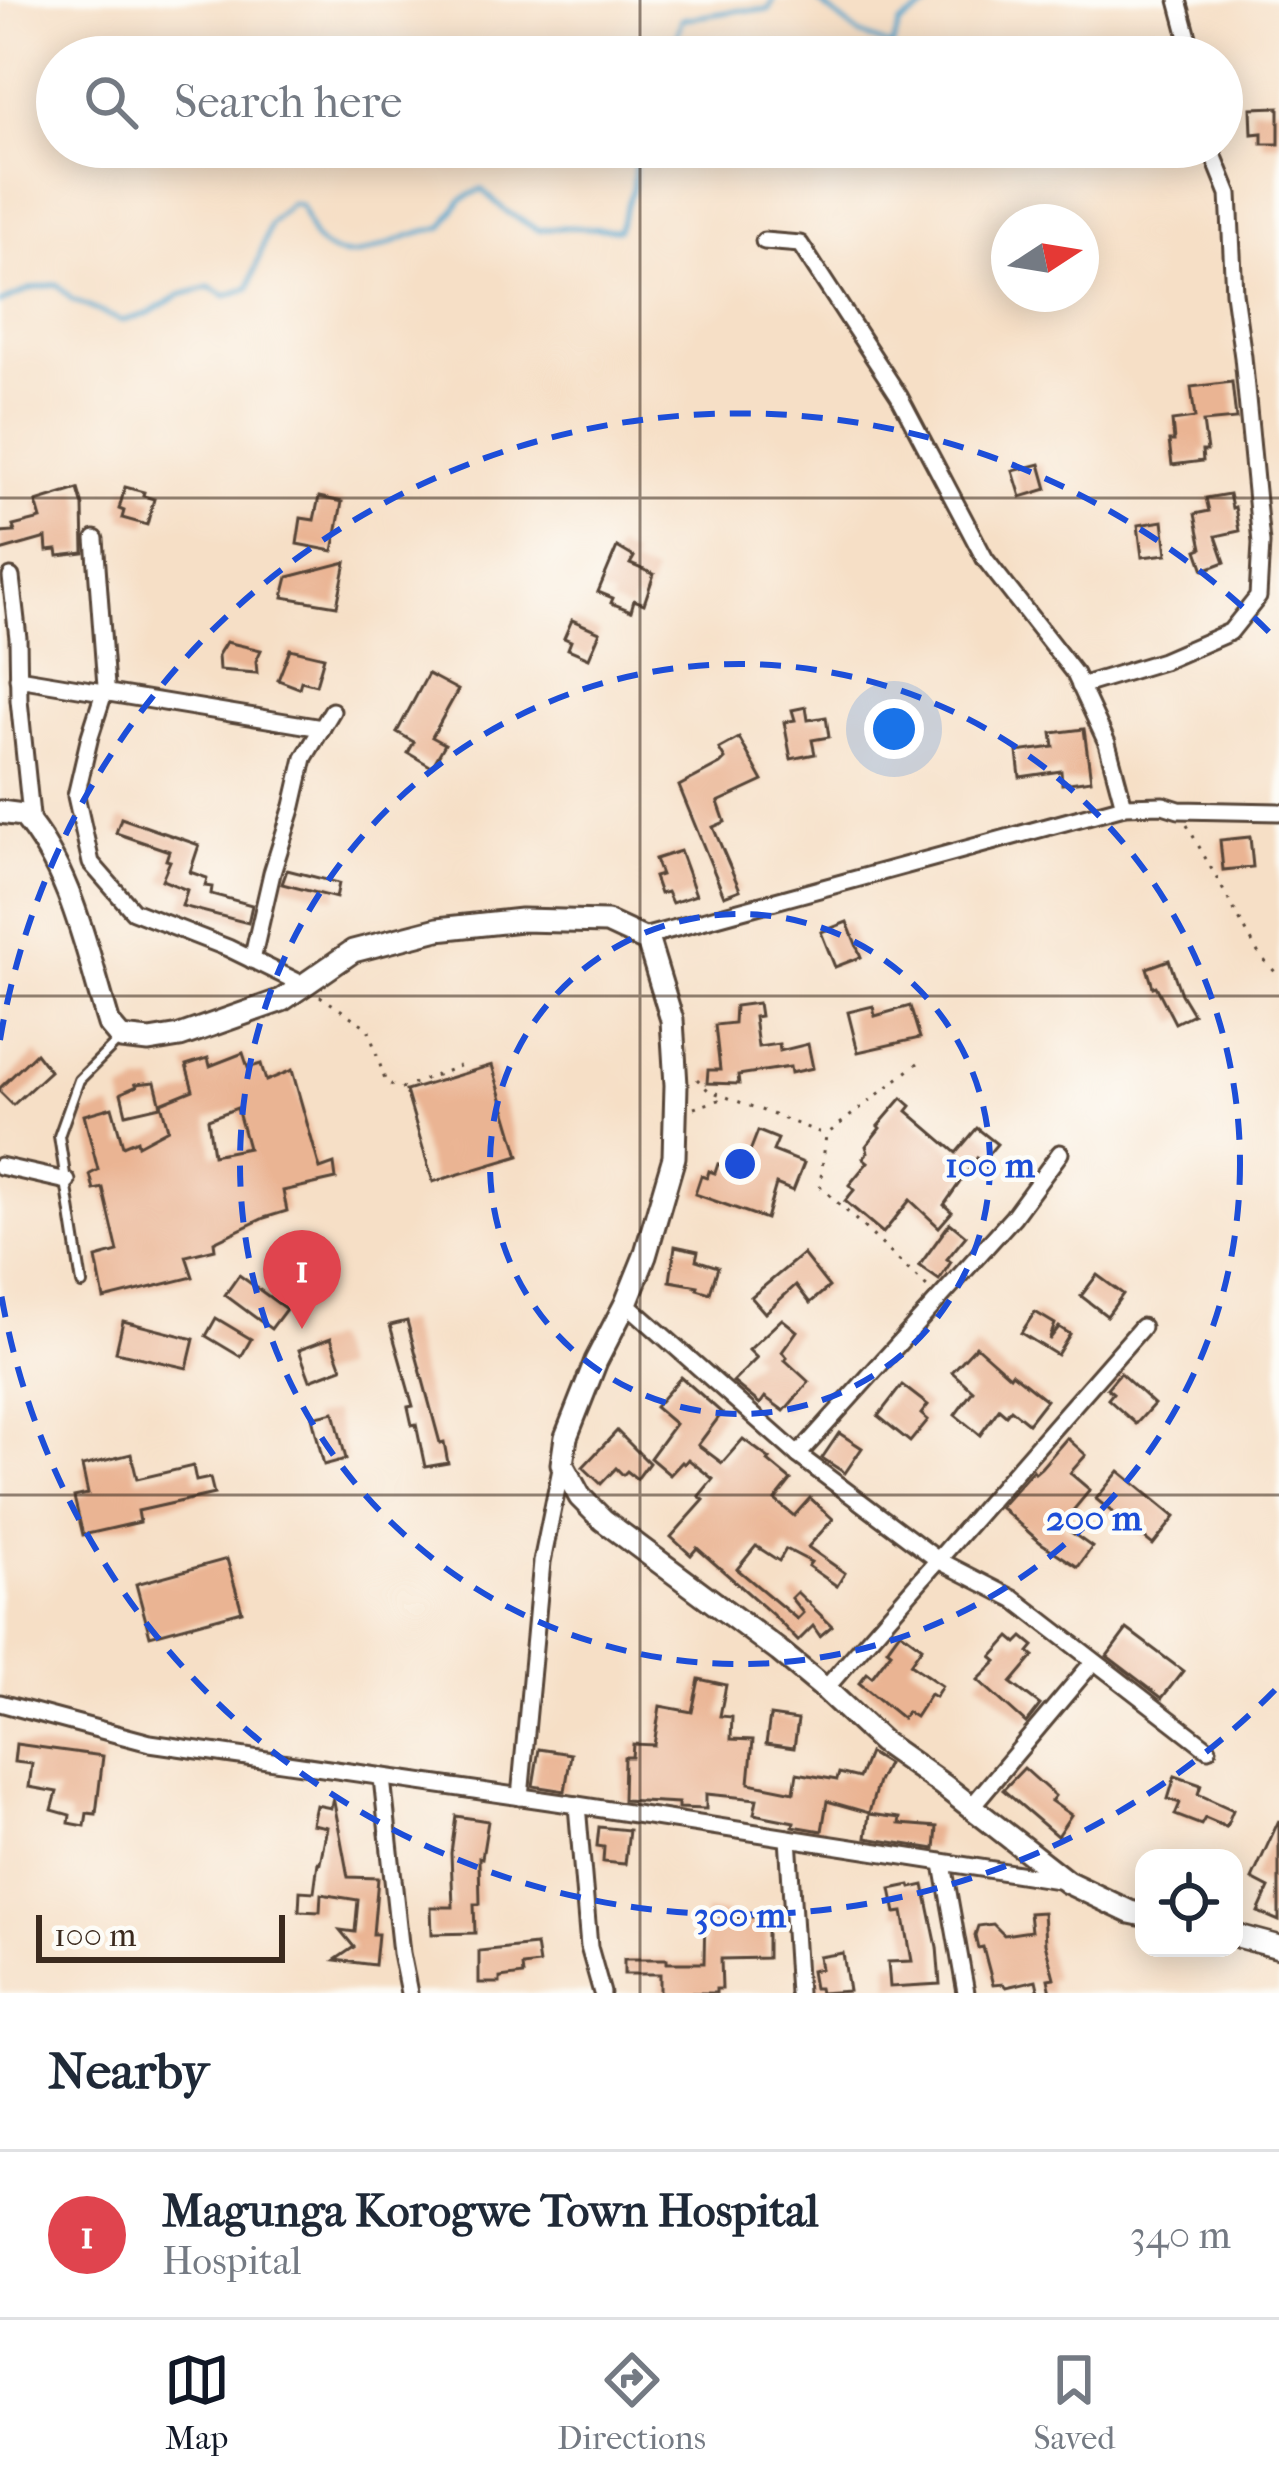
<!DOCTYPE html>
<html lang="en">
<head>
<meta charset="utf-8">
<style>
  :root { --surface:#fff; --page:#f2f2f3; --text:#1f2937; --muted:#747a83; --line:#e0e1e3; --accent:#111827 }
  body { margin:0; font-family:"IM FELL French Canon",serif; background:var(--page); color:var(--text) }
  .controls { position:absolute; right:36px; bottom:36px; display:grid; overflow:hidden; border-radius:24px; box-shadow:0 6px 30px #0003 }
  .controls button { width:108px; height:108px; display:grid; place-items:center; padding:0; border:0; border-bottom:3px solid var(--line); background:var(--surface); color:var(--text); font:60px sans-serif }
  .compass { position:absolute; left:991px; top:204px; width:108px; height:108px; border-radius:50%; background:var(--surface); box-shadow:0 6px 30px #0003; rotate:78deg }
  .scale { position:absolute; left:36px; bottom:30px; width:249px; box-sizing:border-box; padding-left:12px; border:6px solid #3b2a1e; border-top:0; font-size:33px; line-height:42px; white-space:nowrap; color:#3b2a1e; -webkit-text-stroke:9px #fdfcf7; paint-order:stroke }
  .you { position:absolute; left:894px; top:729px; width:42px; height:42px; margin:-30px; border:9px solid #fff; border-radius:50%; background:#1a73e8; box-shadow:0 0 0 18px #1a73e833 }
  .badge { display:grid; place-items:center; width:78px; height:78px; border-radius:50%; background:var(--accent); color:#fff; font-size:39px; font-weight:700 }
  .pin { position:absolute; translate:-50% -99px; filter:drop-shadow(0 3px 6px #0008) }
  .pin::after { content:''; position:absolute; top:63px; width:42px; height:36px; background:inherit; clip-path:polygon(0 0,100% 0,50% 100%) }
  .list { margin:0; padding:0; list-style:none }
  h2 { display:flex; justify-content:space-between; align-items:center; height:156px; margin:0; padding:0 48px; font-size:51px }
  h2 small { font-size:39px; font-weight:400; color:var(--muted) }
  .list li { display:grid; grid-template-columns:78px 1fr auto; gap:36px; align-items:center; box-sizing:border-box; height:168px; padding:0 48px; border-top:3px solid var(--line) }
  .list b { display:block; font-size:45px; white-space:nowrap }
  .list p { margin:0; font-size:39px; white-space:nowrap; color:var(--muted) }
  .list em { font-size:39px; font-style:normal; color:var(--muted) }
  .icon { flex:none; width:66px; height:66px; fill:none; stroke:currentColor; stroke-width:2; stroke-linecap:round; stroke-linejoin:round }
  .map { position:relative; flex:none; width:1279px; height:1993px; overflow:hidden }
  .search { position:absolute; background:var(--surface); box-shadow:0 6px 30px #0003; left:36px; right:36px; top:36px; height:132px; display:flex; align-items:center; gap:30px; box-sizing:border-box; padding:0 42px; border-radius:66px; color:var(--muted); font-size:45px }
  .sheet { height:324px; background:var(--surface) }
  nav { display:flex; justify-content:space-around; align-items:center; box-sizing:border-box; height:168px; border-top:3px solid var(--line); background:var(--surface); font-size:33px; color:var(--muted) }
  nav a { display:grid; justify-items:center; gap:6px }
  nav .on { color:var(--accent) }
  .map>svg:first-child { display:block }
</style>
</head>
<body>
<div class="map">
<svg width="1279" height="1993" viewBox="0 0 1279 1993">
  <rect width="100%" height="100%" fill="#fdfcf7"/>
  <filter id="ink" filterUnits="userSpaceOnUse"><feTurbulence type="fractalNoise" baseFrequency=".00833" numOctaves="2"/><feDisplacementMap in="SourceGraphic" scale="24" xChannelSelector="R" yChannelSelector="G"/><feConvolveMatrix kernelMatrix="1 2 1 2 8 2 1 2 1" color-interpolation-filters="sRGB"/></filter>
  <filter id="wash" filterUnits="userSpaceOnUse"><feTurbulence type="fractalNoise" baseFrequency=".004" numOctaves="4" result="noise"/><feDisplacementMap in="SourceGraphic" scale="48" xChannelSelector="R" yChannelSelector="G"/><feGaussianBlur stdDeviation="2.7" result="paint"/><feColorMatrix in="noise" values="0 0 0 0 0 0 0 0 0 0 0 0 0 0 0 0 0 1.4 0 .05"/><feComposite in="paint" operator="in"/></filter>
  <g filter="url(#wash)">
    <rect width="100%" height="100%" fill="#f6dfc6"/>
    <g fill="none" stroke-linecap="round" stroke-linejoin="round">
      <g stroke="#51a5cc" stroke-width="4.5">
        <path d="M 816,0 L 859,34 L 892,47 L 900,24 L 939,0"/>
        <path d="M 671,57 L 682,19 L 741,10 L 769,10 L 773,0"/>
        <path d="M 0,303 L 30,289 L 57,284 L 72,300 L 122,321 L 148,314 L 180,295 L 210,287 L 226,296 L 249,288 L 270,224 L 291,203 L 301,205 C 305,215 309,232 316,240 C 343,269 377,248 406,237 C 417,232 431,230 443,227 L 461,200 L 481,189 L 507,212 L 538,230 L 570,227 L 618,230 L 633,188 L 636,147"/>
      </g>
    </g>
    <g id="blocks">
      <g fill="#eab493" fill-rule="evenodd">
        <path d="M 1279,107 L 1279,144 L 1262,144 L 1262,133 L 1252,134 L 1251,108 Z"/>
        <path d="M 1232,382 L 1236,419 L 1203,422 L 1207,451 L 1202,451 L 1203,461 L 1172,465 L 1169,441 L 1174,441 L 1172,421 L 1195,418 L 1191,387 Z"/>
        <path d="M 1040,464 L 1047,489 L 1021,497 L 1013,471 Z"/>
        <path d="M 125,487 L 144,492 L 143,496 L 154,499 L 147,525 L 122,518 L 124,511 L 119,509 Z"/>
        <path d="M 78,489 L 83,506 L 84,553 L 58,556 L 57,550 L 47,551 L 46,538 L 0,551 L 0,533 L 15,532 L 13,526 L 41,519 L 36,502 Z"/>
        <path d="M 1229,494 L 1232,508 L 1235,507 L 1239,531 L 1216,536 L 1225,562 L 1204,570 L 1197,550 L 1202,548 L 1195,514 L 1209,511 L 1206,498 Z"/>
        <path d="M 319,497 L 342,502 L 333,551 L 297,544 L 301,518 L 314,520 Z"/>
        <path d="M 1163,521 L 1167,554 L 1142,557 L 1138,525 Z"/>
        <path d="M 617,547 L 634,557 L 630,564 L 654,574 L 644,604 L 634,600 L 631,611 L 611,603 L 613,598 L 598,592 Z"/>
        <path d="M 346,562 L 337,606 L 283,597 L 288,577 Z"/>
        <path d="M 572,620 L 600,632 L 589,658 L 568,649 L 571,641 L 564,638 Z"/>
        <path d="M 226,642 L 261,650 L 256,661 L 257,673 L 219,670 L 218,655 Z"/>
        <path d="M 290,649 L 324,657 L 316,685 L 301,681 L 299,688 L 278,680 Z"/>
        <path d="M 428,674 L 458,690 L 432,737 L 445,744 L 432,767 L 408,753 L 414,742 L 397,732 Z"/>
        <path d="M 806,707 L 808,720 L 826,717 L 829,737 L 812,740 L 815,754 L 791,759 L 784,722 L 795,720 L 792,710 Z"/>
        <path d="M 1084,729 L 1091,780 L 1062,784 L 1061,771 L 1020,777 L 1017,752 L 1054,747 L 1052,733 Z"/>
        <path d="M 739,738 L 763,781 L 718,802 L 725,822 L 713,827 L 740,890 L 724,896 L 679,786 L 720,764 L 725,759 L 719,749 Z"/>
        <path d="M 121,818 L 199,845 L 190,872 L 207,878 L 205,886 L 212,887 L 211,894 L 252,905 L 248,923 L 182,906 L 187,890 L 162,880 L 170,861 L 166,860 L 169,851 L 116,833 Z"/>
        <path d="M 1250,837 L 1253,867 L 1223,870 L 1220,840 Z"/>
        <path d="M 680,851 L 696,895 L 672,903 L 667,892 L 660,894 L 654,877 L 661,875 L 655,859 Z"/>
        <path d="M 287,870 L 339,883 L 336,898 L 282,884 Z"/>
        <path d="M 847,922 L 861,957 L 835,967 L 821,932 Z"/>
        <path d="M 1169,960 L 1181,994 L 1193,1014 L 1175,1023 L 1156,986 L 1153,987 L 1147,968 Z"/>
        <path d="M 758,1003 L 760,1016 L 754,1017 L 758,1047 L 779,1044 L 780,1051 L 808,1044 L 813,1068 L 791,1073 L 790,1067 L 738,1075 L 739,1084 L 707,1083 L 708,1070 L 720,1070 L 715,1025 L 734,1023 L 735,1006 Z"/>
        <path d="M 873,1006 L 875,1016 L 910,1006 L 920,1038 L 858,1052 L 848,1012 Z"/>
        <path d="M 36,1053 L 50,1071 L 13,1105 L 0,1092 L 0,1088 Z"/>
        <path d="M 243,1053 L 248,1068 L 261,1064 L 266,1081 L 292,1070 L 320,1169 L 334,1164 L 336,1179 L 283,1191 L 287,1211 L 264,1218 L 214,1242 L 215,1249 L 186,1256 L 193,1277 L 104,1299 L 96,1258 L 118,1252 L 103,1188 L 94,1190 L 90,1174 L 98,1170 L 84,1115 L 112,1107 L 123,1146 L 137,1140 L 138,1145 L 168,1129 L 161,1103 L 193,1090 L 186,1065 L 208,1058 L 210,1066 ZM 237,1108 L 248,1148 L 213,1155 L 208,1119 Z"/>
        <path d="M 492,1065 L 519,1156 L 433,1182 L 406,1091 Z"/>
        <path d="M 155,1082 L 161,1106 L 126,1114 L 121,1093 L 137,1086 L 136,1084 Z"/>
        <path d="M 902,1098 L 911,1106 L 907,1111 L 956,1153 L 977,1128 L 997,1144 L 982,1162 L 977,1158 L 944,1205 L 952,1212 L 939,1227 L 910,1200 L 883,1233 L 845,1201 L 854,1190 L 849,1185 L 868,1162 L 863,1158 L 868,1152 L 866,1146 L 880,1128 L 878,1126 Z"/>
        <path d="M 758,1131 L 778,1139 L 773,1151 L 804,1163 L 793,1191 L 776,1184 L 766,1219 L 695,1194 L 701,1176 L 707,1178 L 709,1171 L 715,1173 L 718,1164 L 742,1172 Z"/>
        <path d="M 950,1223 L 966,1236 L 947,1259 L 951,1262 L 939,1280 L 919,1266 Z"/>
        <path d="M 675,1246 L 698,1251 L 696,1260 L 718,1267 L 710,1293 L 697,1289 L 698,1286 L 670,1281 Z"/>
        <path d="M 803,1254 L 829,1287 L 810,1303 L 796,1285 L 765,1313 L 751,1297 Z"/>
        <path d="M 239,1275 L 286,1309 L 271,1329 L 225,1295 Z"/>
        <path d="M 1097,1275 L 1123,1294 L 1107,1316 L 1081,1296 Z"/>
        <path d="M 1035,1312 L 1055,1324 L 1049,1340 L 1059,1327 L 1070,1334 L 1057,1355 L 1021,1333 Z"/>
        <path d="M 216,1318 L 251,1339 L 241,1357 L 206,1336 Z"/>
        <path d="M 782,1319 L 797,1331 L 782,1352 L 787,1358 L 785,1360 L 809,1382 L 784,1411 L 765,1397 L 760,1404 L 733,1382 L 757,1358 L 749,1350 Z"/>
        <path d="M 123,1321 L 194,1339 L 187,1368 L 116,1352 Z"/>
        <path d="M 407,1321 L 440,1443 L 444,1442 L 448,1463 L 425,1467 L 416,1424 L 412,1425 L 408,1407 L 413,1406 L 390,1325 Z"/>
        <path d="M 331,1338 L 342,1368 L 310,1380 L 299,1350 Z"/>
        <path d="M 976,1346 L 1010,1376 L 1012,1373 L 1046,1400 L 1028,1423 L 1011,1409 L 1006,1415 L 999,1409 L 980,1435 L 955,1415 L 973,1391 L 952,1372 Z"/>
        <path d="M 1120,1373 L 1154,1404 L 1136,1424 L 1108,1399 L 1113,1393 L 1107,1388 Z"/>
        <path d="M 681,1377 L 722,1413 L 698,1445 L 722,1463 L 743,1439 L 770,1459 L 768,1461 L 791,1480 L 775,1500 L 794,1516 L 810,1498 L 833,1519 L 808,1547 L 845,1573 L 837,1586 L 808,1566 L 811,1562 L 786,1549 L 779,1561 L 756,1546 L 737,1569 L 797,1619 L 803,1613 L 791,1598 L 797,1592 L 832,1626 L 820,1636 L 813,1626 L 798,1641 L 772,1614 L 697,1548 L 691,1555 L 671,1537 L 704,1500 L 699,1496 L 713,1479 L 688,1459 L 684,1464 L 682,1462 L 670,1475 L 650,1458 L 675,1424 L 655,1407 Z"/>
        <path d="M 902,1385 L 928,1405 L 921,1414 L 928,1420 L 910,1442 L 878,1416 Z"/>
        <path d="M 334,1412 L 346,1459 L 324,1465 L 312,1417 Z"/>
        <path d="M 617,1431 L 649,1463 L 637,1479 L 627,1471 L 623,1475 L 616,1468 L 601,1484 L 583,1467 Z"/>
        <path d="M 839,1433 L 862,1448 L 845,1473 L 822,1458 Z"/>
        <path d="M 1067,1438 L 1086,1455 L 1070,1473 L 1090,1490 L 1061,1525 L 1092,1547 L 1078,1567 L 1041,1543 L 1000,1507 L 1033,1470 L 1035,1473 L 1041,1468 Z"/>
        <path d="M 131,1454 L 137,1479 L 193,1466 L 196,1481 L 210,1478 L 214,1494 L 138,1511 L 140,1522 L 83,1535 L 74,1497 L 88,1494 L 82,1466 Z"/>
        <path d="M 1119,1471 L 1175,1517 L 1153,1545 L 1096,1499 Z"/>
        <path d="M 227,1559 L 242,1611 L 150,1636 L 136,1584 Z"/>
        <path d="M 1127,1629 L 1183,1671 L 1162,1698 L 1107,1656 Z"/>
        <path d="M 900,1631 L 922,1647 L 910,1664 L 942,1686 L 935,1697 L 930,1694 L 915,1717 L 907,1712 L 902,1718 L 859,1683 L 867,1673 L 872,1677 L 891,1652 L 887,1649 Z"/>
        <path d="M 1010,1637 L 1017,1643 L 1023,1637 L 1034,1646 L 1029,1652 L 1034,1656 L 1011,1683 L 1040,1705 L 1026,1723 L 978,1680 L 997,1661 L 992,1657 Z"/>
        <path d="M 699,1679 L 726,1685 L 720,1716 L 732,1717 L 731,1739 L 753,1740 L 749,1783 L 794,1792 L 797,1773 L 837,1780 L 839,1773 L 859,1778 L 869,1753 L 887,1764 L 878,1782 L 869,1813 L 827,1801 L 822,1831 L 793,1826 L 794,1822 L 754,1814 L 757,1799 L 706,1794 L 706,1809 L 678,1808 L 678,1803 L 623,1800 L 624,1757 L 632,1757 L 633,1744 L 654,1745 L 660,1706 L 692,1712 Z"/>
        <path d="M 770,1716 L 798,1720 L 794,1748 L 766,1744 Z"/>
        <path d="M 16,1744 L 103,1756 L 96,1814 L 87,1813 L 85,1826 L 69,1823 L 70,1815 L 52,1810 L 57,1792 L 29,1787 L 32,1764 L 14,1762 Z"/>
        <path d="M 539,1749 L 571,1754 L 565,1791 L 533,1786 Z"/>
        <path d="M 1024,1768 L 1055,1796 L 1051,1801 L 1071,1815 L 1057,1836 L 1003,1790 Z"/>
        <path d="M 1175,1776 L 1201,1785 L 1198,1794 L 1233,1810 L 1226,1827 L 1205,1818 L 1201,1825 L 1175,1815 L 1180,1803 L 1168,1799 Z"/>
        <path d="M 333,1797 L 348,1877 L 378,1878 L 373,1934 L 378,1934 L 375,1965 L 335,1960 L 354,1947 L 340,1930 L 355,1932 L 358,1900 L 321,1894 L 320,1912 L 299,1911 L 300,1891 L 314,1892 L 318,1862 L 320,1863 L 327,1827 L 312,1824 L 316,1805 L 331,1808 Z"/>
        <path d="M 869,1814 L 900,1818 L 899,1824 L 937,1827 L 935,1849 L 866,1838 Z"/>
        <path d="M 456,1816 L 488,1821 L 482,1858 L 479,1857 L 480,1904 L 474,1904 L 475,1933 L 432,1934 L 431,1907 L 453,1907 L 451,1853 Z"/>
        <path d="M 1279,1820 L 1279,1921 L 1258,1912 L 1269,1888 L 1252,1879 Z"/>
        <path d="M 599,1827 L 629,1830 L 625,1864 L 603,1862 L 604,1847 L 597,1846 Z"/>
        <path d="M 910,1885 L 911,1888 L 924,1885 L 937,1947 L 940,1984 L 890,1987 L 888,1962 L 912,1961 L 903,1912 L 896,1913 L 891,1889 Z"/>
        <path d="M 705,1912 L 727,1913 L 727,1919 L 767,1916 L 767,1958 L 721,1959 L 722,1989 L 716,1989 L 716,1993 L 660,1993 L 660,1974 L 624,1974 L 624,1959 L 667,1959 L 667,1963 L 704,1963 Z"/>
        <path d="M 1043,1912 L 1045,1943 L 1054,1978 L 1048,1979 L 1051,1993 L 1039,1993 L 1036,1980 L 1006,1987 L 1003,1984 L 993,1985 L 983,1947 L 978,1948 L 975,1935 L 978,1926 L 993,1924 L 1004,1935 L 1031,1931 L 1029,1913 Z"/>
        <path d="M 536,1945 L 539,1964 L 522,1966 L 523,1975 L 500,1978 L 500,1983 L 479,1983 L 479,1951 Z"/>
        <path d="M 843,1953 L 849,1991 L 820,1993 L 819,1988 L 814,1988 L 811,1971 L 821,1969 L 819,1957 Z"/>
      </g>
    </g>
  </g>
  <g filter="url(#ink)">
    <use href="#blocks" fill-opacity="0" stroke="#574537" stroke-width="3"/>
    <g fill="none" stroke-linecap="round" stroke-linejoin="round">
      <g stroke="#574537" stroke-width="14">
        <path id="lane" d="M 82,1284 L 59,1136 L 79,1080 L 120,1039"/>
      </g>
      <g stroke="#574537" stroke-width="21">
        <g id="street">
          <path d="M 1178,0 L 1189,41 L 1190,57"/>
          <path d="M 764,241 L 800,244 L 899,396 L 985,559 L 1075,674 L 1107,743 L 1124,806"/>
          <path d="M 95,539 L 106,686 L 90,736 L 76,796 L 91,863 L 133,911 L 228,948 L 304,985"/>
          <path d="M 11,577 L 18,638 L 19,700 L 32,825"/>
          <path d="M 18,678 L 322,728"/>
          <path d="M 1080,686 L 1163,661 L 1230,632 L 1258,597 L 1261,543 L 1243,357 L 1234,293 L 1229,194 L 1210,147"/>
          <path d="M 648,941 L 647,936 L 1124,806 L 1163,805 L 1179,810 L 1279,812"/>
          <path d="M 252,960 L 272,873 L 293,806 L 304,758 L 332,711"/>
          <path d="M 0,1166 L 67,1181"/>
          <path d="M 626,1303 L 798,1455 L 938,1560 L 1014,1599 L 1208,1749"/>
          <path d="M 798,1455 L 1013,1217 L 1060,1153"/>
          <path d="M 825,1689 L 1142,1327"/>
          <path d="M 0,1703 L 150,1743 L 577,1805 L 1064,1881"/>
          <path d="M 382,1778 L 401,1953 L 409,1993"/>
          <path d="M 520,1797 L 542,1562 L 562,1464"/>
          <path d="M 577,1805 L 589,1947 L 602,1993"/>
          <path d="M 971,1807 L 1093,1662"/>
          <path d="M 788,1838 L 798,1993"/>
          <path d="M 943,1864 L 966,1993"/>
        </g>
      </g>
      <g stroke="#574537" stroke-width="27">
        <g id="secondary">
          <path d="M 0,812 L 23,815 C 72,872 87,953 109,1024 L 121,1038 L 149,1041 L 180,1036 L 282,1000 L 353,951 L 438,929 L 521,920 L 607,922 L 648,941 L 672,1020 L 676,1085 L 674,1157 L 645,1256 L 626,1303 L 596,1361 L 566,1437 L 562,1464 L 580,1497 L 603,1520 L 779,1651 L 825,1689 L 882,1742 L 943,1785 L 1067,1882 L 1130,1912 L 1144,1915"/>
          <path d="M 1234,1935 L 1279,1947"/>
        </g>
      </g>
      <g stroke="#574537" stroke-width="3" stroke-dasharray="3 9" stroke-linecap="butt">
        <path d="M 1187,825 L 1260,956 L 1279,976"/>
        <path d="M 320,996 L 368,1028 L 386,1083 L 400,1089 L 462,1065"/>
        <path d="M 918,1063 L 826,1135 L 820,1186 L 929,1289"/>
        <path d="M 697,1079 L 708,1090 L 824,1134"/>
        <path d="M 694,1108 L 725,1098"/>
      </g>
      <use href="#lane" stroke="#fff" stroke-width="8"/>
      <use href="#street" stroke="#fff" stroke-width="15"/>
      <use href="#secondary" stroke="#fff" stroke-width="21"/>
    </g>
  </g>
  <path fill="none" stroke="#3b2a1e" stroke-width="3" stroke-opacity="0.55" d="M 640,0 L 640,57M 640,147 L 640,1993M 0,498 L 1279,498M 0,996 L 1279,996M 0,1495 L 1279,1495"/>
  <g fill="none" stroke="#1d4ed8" stroke-width="6" stroke-dasharray="21 15">
    <circle cx="740" cy="1164" r="250"/>
    <circle cx="740" cy="1164" r="500"/>
    <path d="M1275 1690A750 750 0 0 1 0 1288M0 1040A750 750 0 0 1 1275 638"/>
  </g>
  <circle cx="740" cy="1164" r="18" fill="#1d4ed8" stroke="#fdfcf7" stroke-width="6"/>
  <g font-size="36" text-anchor="middle" font-weight="bold" fill="#1d4ed8" stroke="#fdfcf7" stroke-width="9" stroke-linejoin="round" paint-order="stroke">
    <text x="990" y="1177">100 m</text>
    <text x="1094" y="1530">200 m</text>
    <text x="740" y="1927">300 m</text>
  </g>
</svg>
<div class="controls">
<button><svg class="icon" aria-label="locate" viewBox="0 0 24 24"><circle cx="12" cy="12" r="6"/><path d="M12 2v4M12 18v4M2 12h4M18 12h4"/></svg></button>
</div>
<svg class="compass" viewBox="-18 -18 36 36"><path d="M0-13l5 13h-10z" fill="#e53935"/><path d="M0 13l5-13h-10z" fill="#747a83"/></svg>
<div class="scale">100 m</div>
<div class="you"></div>
<div class="pin badge" style="left:302px;top:1329px;background:#e0444e">1</div>
<div class="search"><svg class="icon" aria-label="search" viewBox="0 0 24 24"><circle cx="10" cy="10" r="6"/><path d="M15 15l6 6"/></svg>Search here</div>
</div>
<section class="sheet">
<h2>Nearby<small></small></h2>
<ul class="list">
<li><span class="badge" style="background:#e0444e">1</span><div><b>Magunga Korogwe Town Hospital</b><p>Hospital</p></div><em>340 m</em></li>
</ul>
</section>
<nav>
<a class="on"><svg class="icon" aria-label="map" viewBox="0 0 24 24"><path d="M3 6l6-2 6 2 6-2v14l-6 2-6-2-6 2zM9 4v14M15 6v14"/></svg>Map</a>
<a><svg class="icon" aria-label="directions" viewBox="0 0 24 24"><path d="M12 3l9 9-9 9-9-9zM9 14v-3h6M13 9l2 2-2 2"/></svg>Directions</a>
<a><svg class="icon" aria-label="saved" viewBox="0 0 24 24"><path d="M7 4h10v16l-5-4-5 4z"/></svg>Saved</a>
</nav>
</body>
</html>
